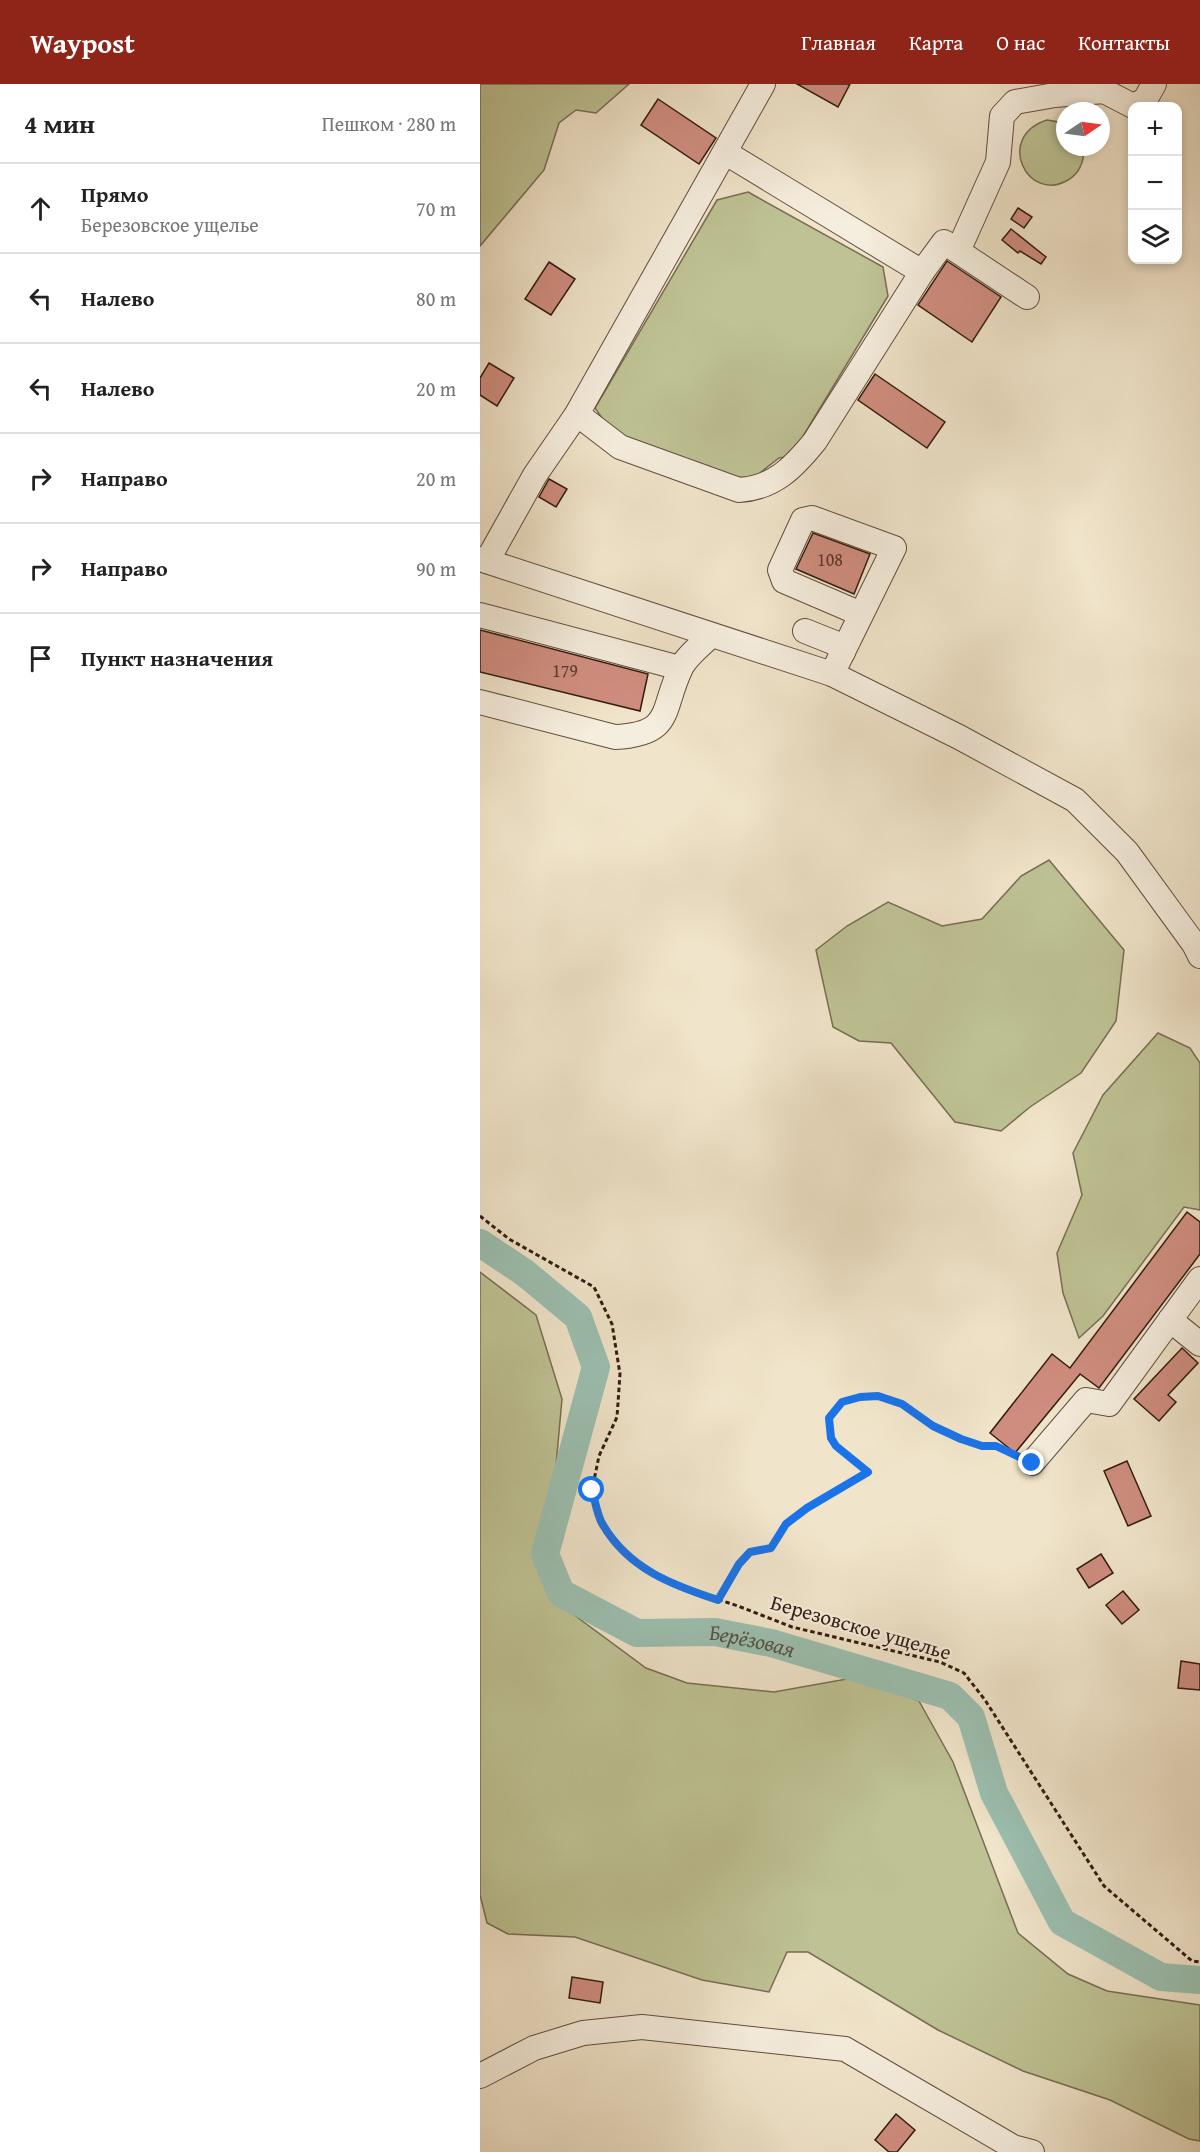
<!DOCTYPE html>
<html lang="ru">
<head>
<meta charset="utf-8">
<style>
  :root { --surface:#fff; --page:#f2f2f2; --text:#222; --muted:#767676; --line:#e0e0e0; --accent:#8f2418 }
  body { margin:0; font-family:"Gentium Book Plus",serif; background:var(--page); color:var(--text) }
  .controls { position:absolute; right:18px; top:18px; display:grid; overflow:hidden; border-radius:12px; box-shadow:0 3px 9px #0003 }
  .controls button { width:54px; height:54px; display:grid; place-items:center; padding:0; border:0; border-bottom:2px solid var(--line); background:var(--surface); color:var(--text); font:30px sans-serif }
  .compass { position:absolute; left:576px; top:18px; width:54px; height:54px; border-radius:50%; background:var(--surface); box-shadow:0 3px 9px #0003; rotate:77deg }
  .stop { position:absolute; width:18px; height:18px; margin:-14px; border:4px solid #1a73e8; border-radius:50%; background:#fff }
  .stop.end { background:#1a73e8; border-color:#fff; box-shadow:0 2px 6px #0008 }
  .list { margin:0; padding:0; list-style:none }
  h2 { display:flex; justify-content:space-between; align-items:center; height:78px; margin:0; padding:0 24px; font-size:26px }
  h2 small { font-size:20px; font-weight:400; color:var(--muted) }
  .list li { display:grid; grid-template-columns:39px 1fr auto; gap:18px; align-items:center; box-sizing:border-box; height:90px; padding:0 24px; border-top:2px solid var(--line) }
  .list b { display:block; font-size:22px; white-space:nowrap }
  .list p { margin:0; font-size:20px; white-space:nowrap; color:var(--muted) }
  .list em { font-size:20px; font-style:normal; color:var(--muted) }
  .icon { flex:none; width:33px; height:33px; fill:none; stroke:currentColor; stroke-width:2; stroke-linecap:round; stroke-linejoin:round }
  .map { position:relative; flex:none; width:720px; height:2068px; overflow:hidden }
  header { display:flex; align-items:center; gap:36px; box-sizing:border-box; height:84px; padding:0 30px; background:var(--accent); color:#fff }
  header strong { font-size:28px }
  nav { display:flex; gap:33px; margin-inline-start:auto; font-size:21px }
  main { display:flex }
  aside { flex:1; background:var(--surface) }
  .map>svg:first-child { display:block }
</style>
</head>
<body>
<header>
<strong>Waypost</strong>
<nav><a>Главная</a><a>Карта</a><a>О нас</a><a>Контакты</a></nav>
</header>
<main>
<aside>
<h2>4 мин<small>Пешком · 280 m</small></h2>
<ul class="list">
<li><svg class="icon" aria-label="ahead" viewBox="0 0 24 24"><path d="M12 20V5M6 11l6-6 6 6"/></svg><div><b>Прямо</b><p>Березовское ущелье</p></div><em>70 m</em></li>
<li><svg class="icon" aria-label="left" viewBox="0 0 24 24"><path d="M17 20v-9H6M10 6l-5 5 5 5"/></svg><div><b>Налево</b></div><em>80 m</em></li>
<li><svg class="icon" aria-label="left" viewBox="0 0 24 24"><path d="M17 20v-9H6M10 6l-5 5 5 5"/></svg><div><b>Налево</b></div><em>20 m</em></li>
<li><svg class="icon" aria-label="right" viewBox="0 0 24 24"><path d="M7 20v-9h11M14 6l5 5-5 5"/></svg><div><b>Направо</b></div><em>20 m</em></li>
<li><svg class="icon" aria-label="right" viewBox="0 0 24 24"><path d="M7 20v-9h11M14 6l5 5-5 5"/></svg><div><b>Направо</b></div><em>90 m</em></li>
<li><svg class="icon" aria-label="arrive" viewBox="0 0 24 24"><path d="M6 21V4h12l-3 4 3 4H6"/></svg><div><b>Пункт назначения</b></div></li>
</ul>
</aside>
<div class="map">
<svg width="720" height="2068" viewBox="0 0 720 2068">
  <rect width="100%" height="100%" fill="#f0e4ca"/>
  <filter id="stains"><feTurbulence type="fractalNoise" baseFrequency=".00333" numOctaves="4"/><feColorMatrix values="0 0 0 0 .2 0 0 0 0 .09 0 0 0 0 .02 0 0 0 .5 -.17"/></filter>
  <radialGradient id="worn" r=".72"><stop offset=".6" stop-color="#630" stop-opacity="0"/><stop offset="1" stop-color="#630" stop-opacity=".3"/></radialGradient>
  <g fill="#bec294" stroke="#786e52" stroke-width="1.5">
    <path d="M 0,0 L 149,0 L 116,29 L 96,26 L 79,39 L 64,86 L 0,162 Z"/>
    <path d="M 567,36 L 585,39 L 585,63 L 604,64 C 604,78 600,89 588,96 C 548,120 514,53 567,36 Z"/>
    <path d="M 268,108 L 403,183 L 408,212 L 311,372 L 299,374 L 276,392 L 254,394 L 131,347 L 115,324 L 237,116 Z"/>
    <path d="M 569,776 L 644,866 L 636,937 L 601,989 L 550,1023 L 521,1047 L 475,1038 L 411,959 L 379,957 L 353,943 L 336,866 L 367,842 L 408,818 L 462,842 L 502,835 L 541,792 Z"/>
    <path d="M 678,949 L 710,964 L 720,979 L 720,1126 L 704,1123 L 623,1232 L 599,1254 L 583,1209 L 577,1169 L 602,1111 L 593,1069 L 623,1011 Z"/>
    <path d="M 0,1188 L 56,1231 L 82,1315 L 76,1381 L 55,1462 L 64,1502 L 78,1519 L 166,1584 L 207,1599 L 294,1608 L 378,1593 L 439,1617 L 473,1678 L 538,1849 L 588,1890 L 627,1907 L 720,1921 L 720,2057 L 709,2055 L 630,2016 L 543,1987 L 458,1946 L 328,1868 L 307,1868 L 289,1908 L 222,1896 L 95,1853 L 28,1850 L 7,1839 L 0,1811 Z"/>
  </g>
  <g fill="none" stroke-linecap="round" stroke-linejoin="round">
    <path stroke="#9bbfb0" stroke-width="28" id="s1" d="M 0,1159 L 45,1189 L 98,1233 L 116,1283 L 65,1470 L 81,1509 L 157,1549 L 235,1548 L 291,1559 L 470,1612 L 491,1633 L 514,1709 L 582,1838 L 681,1893 L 720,1896"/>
  </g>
  <g fill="#cf8d7f" stroke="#331b10" stroke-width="1.5">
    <path d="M 317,0 L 370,0 L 358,23 Z"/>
    <path d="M 178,15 L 236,54 L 219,80 L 161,41 Z"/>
    <path d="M 538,124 L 552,133 L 544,144 L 531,135 Z"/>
    <path d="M 531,145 L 566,173 L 561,180 L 540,167 L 538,169 L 522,156 Z"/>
    <path d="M 467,177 L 521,213 L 492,258 L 438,221 Z"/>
    <path d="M 69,178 L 95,195 L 71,231 L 45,215 Z"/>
    <path d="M 9,279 L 34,294 L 17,322 L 0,311 L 0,294 Z"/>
    <path d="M 395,290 L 465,338 L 447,364 L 378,316 Z"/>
    <path d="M 69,395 L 87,405 L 76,423 L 59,413 Z"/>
    <path d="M 333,449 L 390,470 L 374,510 L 316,485 Z"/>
    <path d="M 0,546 L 168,590 L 160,627 L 0,588 Z"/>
    <path d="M 707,1128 L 720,1138 L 720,1170 L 619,1304 L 600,1290 L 535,1369 L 510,1349 L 572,1270 L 590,1284 Z"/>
    <path d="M 702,1264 L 718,1279 L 688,1311 L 696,1318 L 679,1337 L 654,1315 Z"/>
    <path d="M 647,1377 L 671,1432 L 648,1442 L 624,1387 Z"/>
    <path d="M 621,1470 L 633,1489 L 609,1504 L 597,1485 Z"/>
    <path d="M 643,1507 L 659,1526 L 642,1540 L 626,1521 Z"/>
    <path d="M 701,1577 L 720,1580 L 720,1606 L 698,1604 Z"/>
    <path d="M 92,1893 L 123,1898 L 120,1919 L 89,1914 Z"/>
    <path d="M 416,2030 L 435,2046 L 417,2068 L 409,2068 L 395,2056 Z"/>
  </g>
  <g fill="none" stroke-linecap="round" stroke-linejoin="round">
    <g stroke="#624d3e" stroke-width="26">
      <g id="minor">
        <path d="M 246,69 L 442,188"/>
        <path d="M 478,167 L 518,78 L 522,32 L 535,18 L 575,11 L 624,7 L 653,22 L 665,16 L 674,0"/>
        <path d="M 97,330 L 140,363 L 259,406 C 294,404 314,383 335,357 L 442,188 L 464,158 L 547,213"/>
        <path d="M 0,475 L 352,590 L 479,653 L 595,716 L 647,768 L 714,860 L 720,872"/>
        <path d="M 7,477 L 55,391 L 97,330 L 283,0"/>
        <path d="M 0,531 L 200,584"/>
        <path d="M 325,547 L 355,559 L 363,568"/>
        <path d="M 352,590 L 414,464 L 332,434 L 323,436 L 300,486 L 304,497 L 381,530"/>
        <path d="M 0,618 L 135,653 C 193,650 181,627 200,586 C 205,573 222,561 231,551"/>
        <path d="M 690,1236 L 720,1260"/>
        <path d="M 552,1379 L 606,1316 L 629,1320 L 720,1195"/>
        <path d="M 0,1992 L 54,1964 L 103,1949 L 162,1943 L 365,1965 L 533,2063 L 552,2068"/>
      </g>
    </g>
    <g stroke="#331b10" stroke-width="3" stroke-dasharray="4.5 3" stroke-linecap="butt">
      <path d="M 0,1132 L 29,1155 L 114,1203 L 132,1240 L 140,1290 L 137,1333 L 119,1372 L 112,1406 L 122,1440 L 144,1467 L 169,1489 L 200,1503 L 258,1522 L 312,1543 L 460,1578 L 484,1589 L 505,1616 L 624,1802 L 712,1877 L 720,1878"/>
      <path d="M 238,1516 L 259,1480 L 270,1468 L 291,1464 L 306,1440 L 327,1424 L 388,1388 L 356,1362 L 351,1355 L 349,1334 L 362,1318 L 379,1313 L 398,1312 L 422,1320 L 453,1342 L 481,1355 L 502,1362 L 516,1362 L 534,1371"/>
    </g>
    <use href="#minor" stroke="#f5eddd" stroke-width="24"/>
  </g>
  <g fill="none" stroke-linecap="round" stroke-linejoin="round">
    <path stroke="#1a73e8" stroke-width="8" d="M 112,1406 C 115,1416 117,1432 123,1441 C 149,1485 192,1501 238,1516 L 259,1480 L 270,1468 L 291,1464 L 306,1440 L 327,1424 L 388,1388 L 356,1362 L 351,1354 L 349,1334 L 362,1318 L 380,1313 L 398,1312 L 422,1320 L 453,1342 L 481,1355 L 502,1362 L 516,1362 L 552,1379"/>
  </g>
  <g text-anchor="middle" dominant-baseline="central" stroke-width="4.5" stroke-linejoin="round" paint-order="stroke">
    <g font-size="18" fill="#5a382c">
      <text x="350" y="475">108</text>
      <text x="85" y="586">179</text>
    </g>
    <g font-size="21" fill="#331b10" stroke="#f5eddd">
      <text transform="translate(381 1543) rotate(16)">Березовское ущелье</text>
    </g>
    <g font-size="22" font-style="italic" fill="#575448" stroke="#f5eddd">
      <text stroke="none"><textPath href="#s1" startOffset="614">Берёзовая</textPath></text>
    </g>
  </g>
  <rect width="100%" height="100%" filter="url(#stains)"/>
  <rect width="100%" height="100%" fill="url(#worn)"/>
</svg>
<div class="controls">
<button>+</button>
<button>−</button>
<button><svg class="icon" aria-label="layers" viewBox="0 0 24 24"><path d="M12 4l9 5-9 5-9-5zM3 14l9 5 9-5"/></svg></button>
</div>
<svg class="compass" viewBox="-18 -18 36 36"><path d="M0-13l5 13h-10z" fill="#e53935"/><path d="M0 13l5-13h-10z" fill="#767676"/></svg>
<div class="stop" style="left:112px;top:1406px"></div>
<div class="stop end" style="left:552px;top:1379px"></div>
</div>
</main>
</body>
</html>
